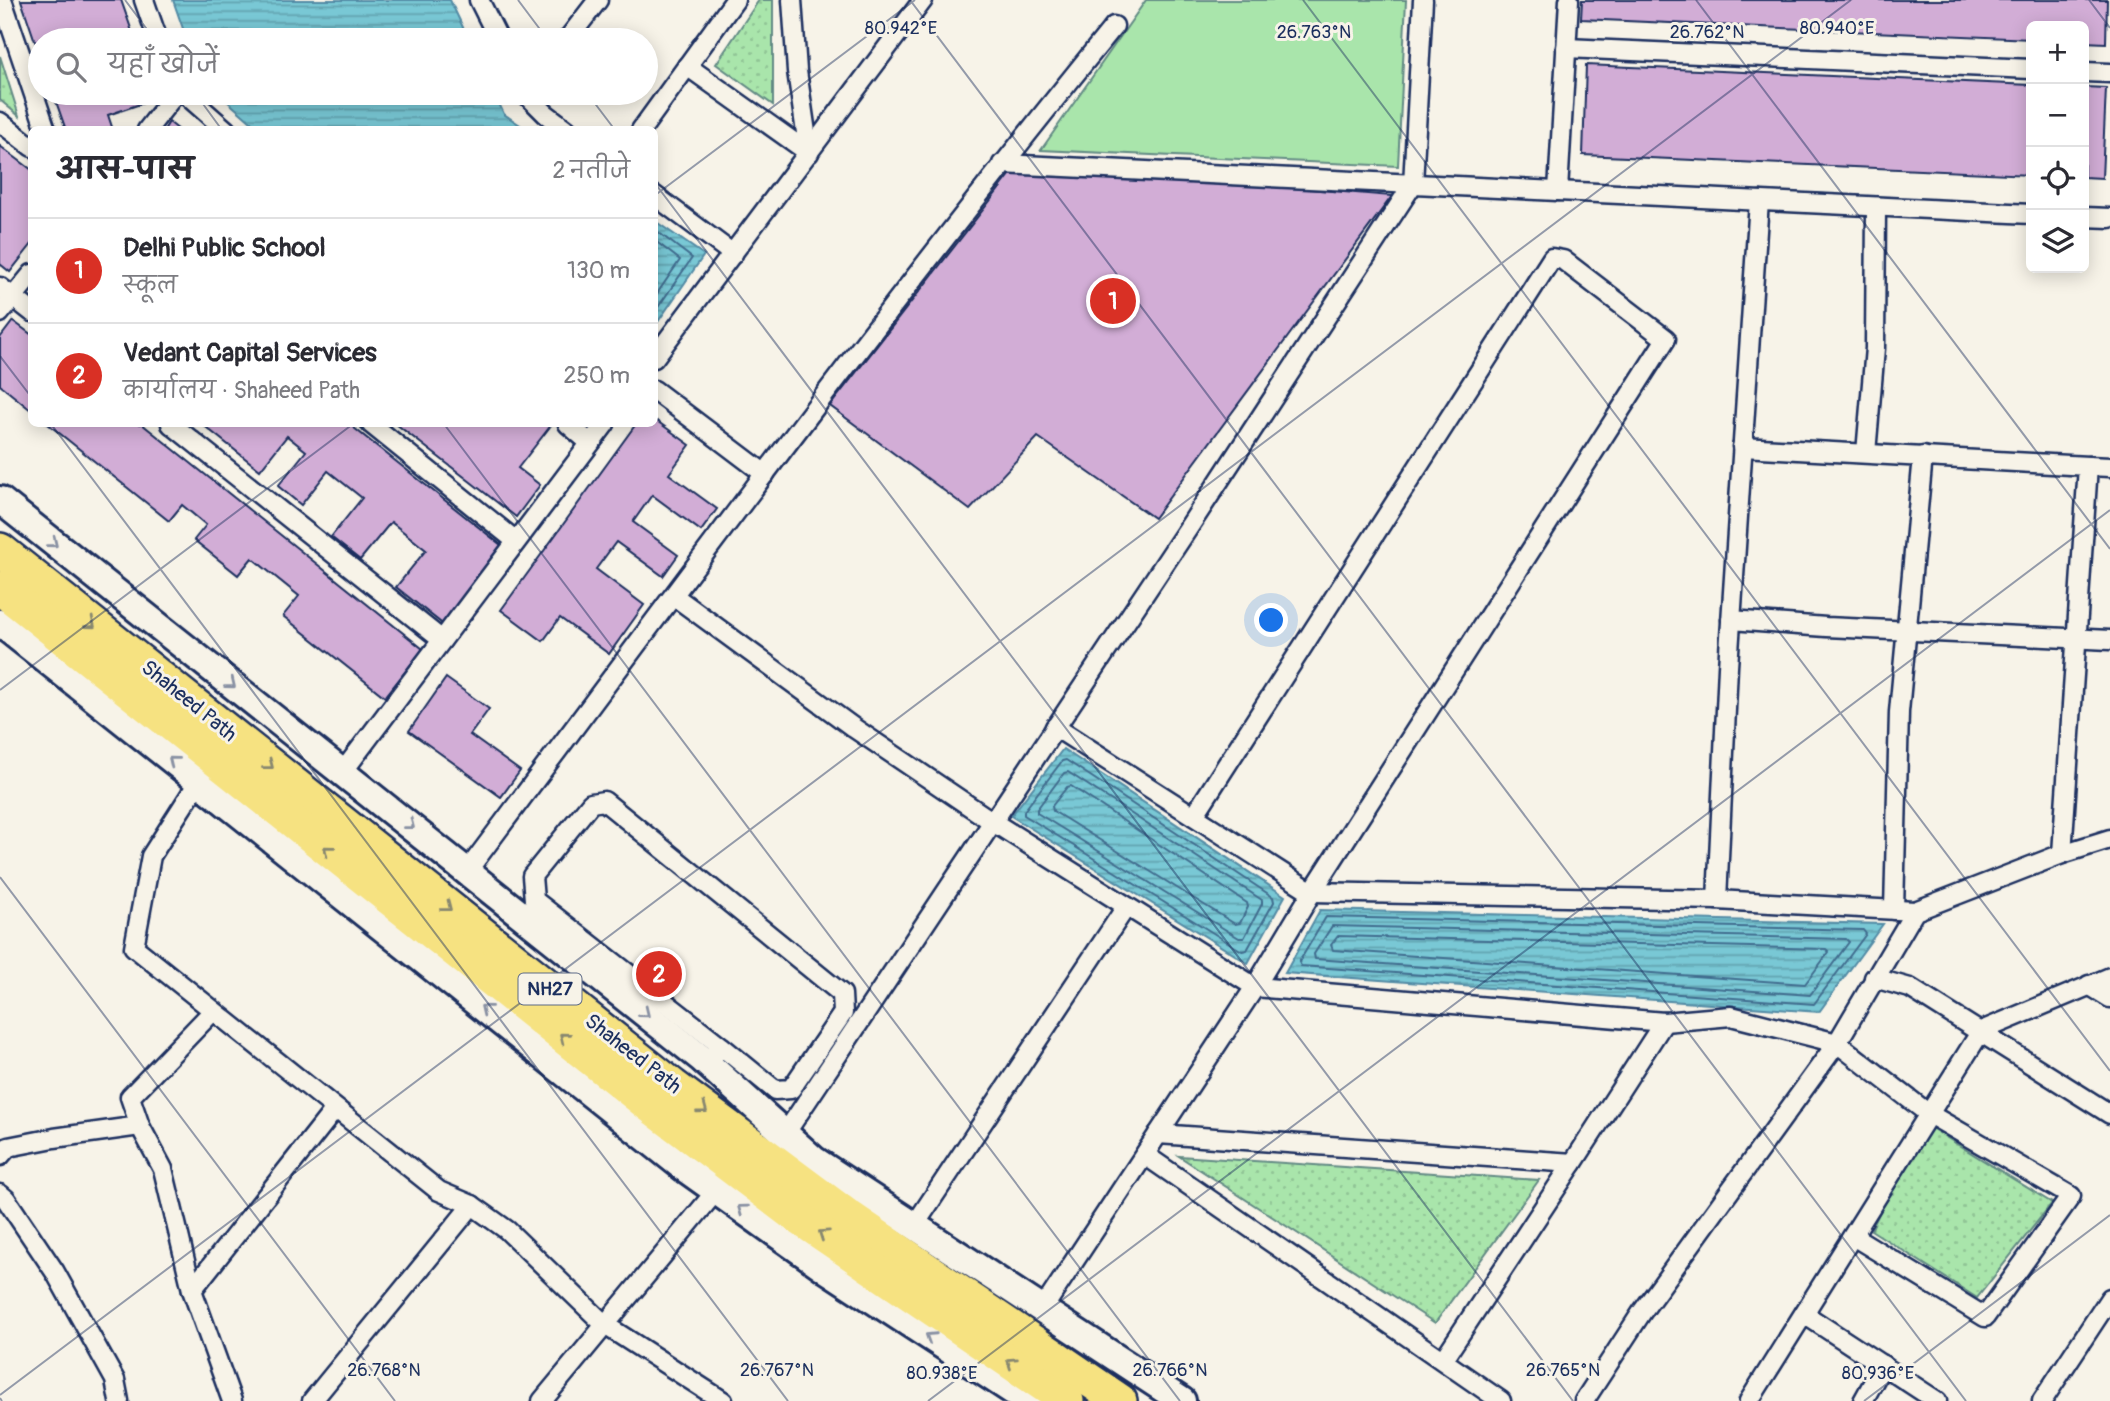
<!DOCTYPE html>
<html lang="hi">
<head>
<meta charset="utf-8">
<style>
  :root { --surface:#fff; --page:#f7f7f7; --text:#2b2b33; --muted:#7c7c81; --line:#e1e1e2; --accent:#d93025 }
  body { margin:0; font-family:Pangolin,"Playpen Sans Deva",sans-serif; background:var(--page); color:var(--text) }
  .controls { position:absolute; right:21px; top:21px; display:grid; overflow:hidden; border-radius:10px; box-shadow:0 4px 18px #0003 }
  .controls button { width:63px; height:63px; display:grid; place-items:center; padding:0; border:0; border-bottom:2px solid var(--line); background:var(--surface); color:var(--text); font:35px sans-serif }
  .you { position:absolute; left:1272px; top:621px; width:24px; height:24px; margin:-18px; border:5px solid #fff; border-radius:50%; background:#1a73e8; box-shadow:0 0 0 10px #1a73e833 }
  .badge { display:grid; place-items:center; width:46px; height:46px; border-radius:50%; background:var(--accent); color:#fff; font-size:23px; font-weight:700 }
  .pin { position:absolute; translate:-50% -50%; border:4px solid #fff; box-shadow:0 2px 7px #0006 }
  .list { margin:0; padding:0; list-style:none }
  h2 { display:flex; justify-content:space-between; align-items:center; height:91px; margin:0; padding:0 28px; font-size:30px }
  h2 small { font-size:23px; font-weight:400; color:var(--muted) }
  .list li { display:grid; grid-template-columns:46px 1fr auto; gap:21px; align-items:center; box-sizing:border-box; height:105px; padding:0 28px; border-top:2px solid var(--line) }
  .list b { display:block; font-size:26px; white-space:nowrap }
  .list p { margin:0; font-size:23px; white-space:nowrap; color:var(--muted) }
  .list em { font-size:23px; font-style:normal; color:var(--muted) }
  .icon { flex:none; width:38px; height:38px; fill:none; stroke:currentColor; stroke-width:2; stroke-linecap:round; stroke-linejoin:round }
  .map { position:relative; flex:none; width:2110px; height:1401px; overflow:hidden }
  .search { position:absolute; background:var(--surface); box-shadow:0 4px 18px #0003; left:28px; top:28px; width:630px; height:77px; display:flex; align-items:center; gap:18px; box-sizing:border-box; padding:0 24px; border-radius:38px; color:var(--muted); font-size:26px }
  .panel { position:absolute; background:var(--surface); box-shadow:0 4px 18px #0003; left:28px; top:126px; width:630px; height:301px; border-radius:10px }
  .map>svg:first-child { display:block }
</style>
</head>
<body>
<div class="map">
<svg width="2110" height="1401" viewBox="0 0 2110 1401">
  <defs>
    <pattern id="green-dots" width="8" height="8" patternUnits="userSpaceOnUse" patternTransform="scale(1.75)"><rect width="8" height="8" fill="#a9e5ab"/><path d="M2 2h.1M6 6h.1" fill="none" stroke="#91c596" stroke-width="1.8" stroke-linecap="round"/></pattern>
    <pattern id="water-rules" width="6" height="5" patternUnits="userSpaceOnUse" patternTransform="scale(1.75)"><rect width="6" height="5" fill="#79c8d5"/><path d="M0 2.5h6" fill="none" stroke="#62a3b0"/></pattern>
  </defs>
  <rect width="100%" height="100%" fill="#f7f3e8"/>
  <filter id="ink" filterUnits="userSpaceOnUse"><feTurbulence type="fractalNoise" baseFrequency=".0143" numOctaves="2"/><feDisplacementMap in="SourceGraphic" scale="14" xChannelSelector="R" yChannelSelector="G"/><feConvolveMatrix kernelMatrix="1 2 1 2 8 2 1 2 1" color-interpolation-filters="sRGB"/></filter>
  <g filter="url(#ink)">
    <g fill="url(#green-dots)" stroke="#628a84" stroke-width="2">
      <path d="M 759,0 L 773,0 L 773,105 L 716,64 Z"/>
      <path d="M 0,56 L 19,116 L 0,100 Z"/>
      <path d="M 1923,1123 L 2052,1203 L 1977,1298 L 1871,1230 Z"/>
      <path d="M 1179,1156 L 1539,1180 L 1435,1323 Z"/>
    </g>
    <path fill="#a9e5ab" stroke="#628a84" stroke-width="2" d="M 1146,0 L 1406,0 L 1398,166 L 1041,150 Z"/>
    <g fill="url(#water-rules)" stroke="#538ba5" stroke-width="2">
      <path d="M 173,0 L 450,0 L 469,40 L 187,40 Z"/>
      <path d="M 218,93 L 494,93 L 504,114 L 526,129 L 259,129 Z"/>
      <path d="M 655,221 L 704,255 L 655,326 Z"/>
      <path d="M 1063,749 L 1285,896 L 1248,963 L 1011,816 Z"/>
      <path d="M 1320,910 L 1883,924 L 1819,1012 L 1285,973 Z"/>
    </g>
    <g fill="none" stroke-linecap="round" stroke-linejoin="round">
      <g stroke="#416c8e" stroke-width="2">
        <path d="M 654,229 L 692,258 L 654,313"/>
        <path d="M 654,240 L 680,260 L 654,298"/>
        <path d="M 1066,760 L 1273,897 L 1274,902 L 1247,950 L 1242,951 L 1024,815 L 1024,811 L 1062,761 Z"/>
        <path d="M 1068,772 L 1262,900 L 1262,904 L 1244,938 L 1239,938 L 1037,813 L 1037,809 L 1064,773 Z"/>
        <path d="M 1071,786 L 1247,903 L 1248,907 L 1240,923 L 1235,924 L 1053,811 L 1052,806 L 1067,787 Z"/>
        <path d="M 1326,917 L 1863,930 L 1866,934 L 1814,1004 L 1301,966 L 1299,962 Z"/>
        <path d="M 1332,926 L 1846,939 L 1849,942 L 1810,995 L 1315,959 L 1314,954 Z"/>
        <path d="M 1338,936 L 1826,949 L 1829,952 L 1805,984 L 1333,950 L 1331,945 Z"/>
      </g>
    </g>
    <g fill="#d2add6" stroke="#1b2f5e" stroke-width="2">
      <path d="M 21,0 L 121,0 L 135,40 L 40,40 L 40,56 Z"/>
      <path d="M 1582,0 L 2107,0 L 2106,43 L 2084,42 L 2084,26 L 2031,26 L 2031,39 L 1581,19 Z"/>
      <path d="M 1586,65 L 2031,85 L 2031,175 L 1583,155 Z"/>
      <path d="M 2084,87 L 2106,88 L 2102,178 L 2084,177 Z"/>
      <path d="M 53,93 L 153,93 L 155,99 L 108,115 L 113,130 L 66,130 Z"/>
      <path d="M 169,122 L 179,130 L 164,130 Z"/>
      <path d="M 0,146 L 32,170 L 32,244 L 10,272 L 0,264 Z"/>
      <path d="M 1018,165 L 1392,196 L 1154,518 L 1038,437 L 970,510 L 830,406 Z"/>
      <path d="M 13,321 L 32,335 L 32,411 L 0,385 L 0,338 Z"/>
      <path d="M 654,419 L 690,445 L 669,474 L 717,509 L 701,531 L 652,495 L 633,522 L 678,555 L 663,576 L 616,542 L 596,569 L 644,605 L 609,654 L 560,618 L 543,641 L 501,610 L 636,424 L 654,424 Z"/>
      <path d="M 48,424 L 142,424 L 423,649 L 385,697 L 283,616 L 299,596 L 252,558 L 238,575 L 194,540 L 206,525 L 182,505 L 169,521 Z"/>
      <path d="M 202,424 L 349,424 L 506,549 L 445,626 L 396,587 L 426,550 L 391,522 L 360,560 L 331,537 L 362,498 L 328,471 L 301,505 L 278,486 L 306,451 L 287,436 L 260,470 Z"/>
      <path d="M 396,424 L 552,424 L 518,468 L 540,485 L 516,517 Z"/>
      <path d="M 446,678 L 489,709 L 470,735 L 520,771 L 501,797 L 409,731 Z"/>
    </g>
    <g fill="none" stroke-linecap="round" stroke-linejoin="round">
      <g stroke="#1b2f5e" stroke-width="23">
        <g id="street">
          <path d="M 2,0 L 46,130"/>
          <path d="M 144,0 L 158,40"/>
          <path d="M 479,0 L 499,40"/>
          <path d="M 567,40 L 598,0"/>
          <path d="M 1566,48 L 2031,69"/>
          <path d="M 687,66 L 809,153 L 797,71 L 792,0"/>
          <path d="M 2084,72 L 2110,73"/>
          <path d="M 184,93 L 226,130"/>
          <path d="M 525,93 L 546,114 L 567,130"/>
          <path d="M 0,122 L 32,147"/>
          <path d="M 147,130 L 176,93"/>
          <path d="M 641,130 L 735,0"/>
          <path d="M 1002,164 L 2031,214"/>
          <path d="M 1558,191 L 1569,0"/>
          <path d="M 654,195 L 733,254"/>
          <path d="M 2084,217 L 2110,218"/>
          <path d="M 0,287 L 32,312"/>
          <path d="M 0,313 L 32,274"/>
          <path d="M 654,358 L 923,0"/>
          <path d="M 654,390 L 765,474"/>
          <path d="M 171,424 L 442,640"/>
          <path d="M 371,424 L 516,541"/>
          <path d="M 568,424 L 590,443"/>
          <path d="M 1742,447 L 2088,466 L 2062,854"/>
          <path d="M 1866,453 L 1875,348 L 1876,207"/>
          <path d="M 2088,466 L 2110,467"/>
          <path d="M 674,596 L 854,728 L 993,822 L 1255,987 L 1664,1022 L 1573,1163 L 1158,1134"/>
          <path d="M 1731,620 L 1826,627 L 2110,640"/>
          <path d="M 1055,727 L 1312,892 L 1717,900 L 1915,911"/>
          <path d="M 342,773 L 605,424"/>
          <path d="M 199,781 L 151,856 L 134,947 L 439,1191 L 472,1205 L 507,1230 L 605,1325 L 723,1401"/>
          <path d="M 468,870 C 680,587 890,301 1114,26"/>
          <path d="M 1717,900 L 1728,667 L 1759,201"/>
          <path d="M 1894,910 L 1899,712 L 1923,456"/>
          <path d="M 1874,978 L 1910,988 L 2110,1114"/>
          <path d="M 2089,985 L 2110,998"/>
          <path d="M 213,1011 L 130,1097 L 140,1126 L 163,1169 L 192,1290 L 232,1401"/>
          <path d="M 1664,1022 L 1731,1016 L 1837,1043 L 1929,1114 L 2071,1196 L 1985,1317 L 1853,1236"/>
          <path d="M 707,1064 L 721,1046 L 775,1090 L 791,1089 L 843,1013 L 842,994 L 604,801 L 591,803 L 532,876 L 534,900 L 721,1046"/>
          <path d="M 785,1134 L 1187,530 L 1413,184 L 1423,0"/>
          <path d="M 1145,1155 L 1501,1401"/>
          <path d="M 0,1156 L 8,1147 L 54,1138 L 140,1126"/>
          <path d="M 0,1194 L 6,1199 L 55,1272 L 115,1380 L 119,1401"/>
          <path d="M 914,1226 L 1126,907"/>
          <path d="M 192,1290 L 335,1109"/>
          <path d="M 1042,1310 L 1255,987 L 1312,892 L 1666,339 L 1563,260 L 1552,258 L 1194,816"/>
          <path d="M 1804,1314 L 1937,1401"/>
          <path d="M 1443,1360 L 1573,1163"/>
          <path d="M 312,1401 L 472,1205"/>
          <path d="M 542,1401 L 716,1191"/>
          <path d="M 1584,1401 L 1642,1312 L 1837,1043 L 1915,911 L 2062,854 L 2110,839"/>
          <path d="M 1749,1401 L 1981,1031 L 2110,977"/>
          <path d="M 1863,1401 L 1883,1365"/>
          <path d="M 2042,1401 L 2110,1298"/>
        </g>
      </g>
      <g stroke="#1b2f5e" stroke-width="32">
        <g id="secondary">
          <path d="M 0,500 L 702,1059 L 814,1160 L 1182,1401"/>
          <path d="M 0,623 L 684,1168 L 826,1269 L 1028,1401"/>
        </g>
      </g>
      <g stroke="#1b2f5e" stroke-width="38">
        <g id="highway">
          <path d="M 0,550 L 673,1086 L 848,1216 L 1120,1401"/>
          <path d="M 0,588 L 650,1106 L 793,1214 L 1067,1401"/>
        </g>
      </g>
      <use href="#street" stroke="#f7f3e8" stroke-width="18"/>
      <use href="#secondary" stroke="#f7f3e8" stroke-width="26"/>
      <use href="#highway" stroke="#f6e281" stroke-width="33"/>
    </g>
    <defs><path id="oneway-chevron" d="M-2-3.5L2.5 0L-2 3.5" fill="none" stroke-width="1.6" stroke-linecap="round" stroke-linejoin="round" transform="scale(1.75)"/></defs>
    <g stroke="#8991a3">
      <use href="#oneway-chevron" transform="translate(53 543) rotate(39)"/>
      <use href="#oneway-chevron" transform="translate(231 684) rotate(39)"/>
      <use href="#oneway-chevron" transform="translate(173 761) rotate(-141)"/>
      <use href="#oneway-chevron" transform="translate(410 825) rotate(38)"/>
      <use href="#oneway-chevron" transform="translate(485 1009) rotate(-141)"/>
      <use href="#oneway-chevron" transform="translate(645 1013) rotate(39)"/>
      <use href="#oneway-chevron" transform="translate(742 1209) rotate(-144)"/>
      <use href="#oneway-chevron" transform="translate(930 1337) rotate(-147)"/>
    </g>
    <g stroke="#888870">
      <use href="#oneway-chevron" transform="translate(91 624) rotate(39)"/>
      <use href="#oneway-chevron" transform="translate(269 765) rotate(38)"/>
      <use href="#oneway-chevron" transform="translate(328 850) rotate(-141)"/>
      <use href="#oneway-chevron" transform="translate(447 907) rotate(38)"/>
      <use href="#oneway-chevron" transform="translate(564 1037) rotate(-141)"/>
      <use href="#oneway-chevron" transform="translate(703 1109) rotate(37)"/>
      <use href="#oneway-chevron" transform="translate(823 1234) rotate(-146)"/>
      <use href="#oneway-chevron" transform="translate(1011 1362) rotate(-146)"/>
    </g>
  </g>
  <path fill="none" stroke="#1b2f5e" stroke-width="2" stroke-opacity="0.45" d="M 125,0 L 155,40M 518,0 L 548,40M 910,0 L 1966,1401M 1303,0 L 2110,1071M 1696,0 L 2110,549M 2089,0 L 2110,28M 195,93 L 222,130M 587,93 L 615,130M 654,182 L 1573,1401M 654,196 L 915,0M 0,356 L 32,398M 51,424 L 788,1401M 444,424 L 1180,1401M 0,690 L 353,424M 0,877 L 395,1401M 0,1395 L 1851,0M 0,1398 L 2,1401M 928,1401 L 2110,510M 1864,1401 L 2110,1215"/>
  <g text-anchor="middle" dominant-baseline="central" stroke-width="6" stroke-linejoin="round" paint-order="stroke">
    <rect fill="#f7f3e8" stroke="#5d6a87" stroke-width="2" x="518.5" y="973.5" width="63" height="31" rx="5"/>
    <g font-size="19" font-weight="bold" fill="#1b2f5e">
      <text x="550" y="989">NH27</text>
    </g>
    <g font-size="21" fill="#1b2f5e" stroke="#f7f3e8">
      <text transform="translate(189 701) rotate(39)">Shaheed Path</text>
      <text transform="translate(633 1054) rotate(38)">Shaheed Path</text>
    </g>
  </g>
  <g font-size="18" text-anchor="middle" fill="#1b2f5e" stroke="#f7f3e8" stroke-width="6" stroke-linejoin="round" paint-order="stroke">
    <text x="901" y="34">80.942°E</text>
    <text x="1837" y="34">80.940°E</text>
    <text x="1314" y="38">26.763°N</text>
    <text x="1707" y="38">26.762°N</text>
    <text x="384" y="1376">26.768°N</text>
    <text x="777" y="1376">26.767°N</text>
    <text x="1170" y="1376">26.766°N</text>
    <text x="1563" y="1376">26.765°N</text>
    <text x="942" y="1379">80.938°E</text>
    <text x="1878" y="1379">80.936°E</text>
  </g>
</svg>
<div class="controls">
<button>+</button>
<button>−</button>
<button><svg class="icon" aria-label="locate" viewBox="0 0 24 24"><circle cx="12" cy="12" r="6"/><path d="M12 2v4M12 18v4M2 12h4M18 12h4"/></svg></button>
<button><svg class="icon" aria-label="layers" viewBox="0 0 24 24"><path d="M12 4l9 5-9 5-9-5zM3 14l9 5 9-5"/></svg></button>
</div>
<div class="you"></div>
<div class="pin badge" style="left:1113px;top:301px">1</div>
<div class="pin badge" style="left:659px;top:974px">2</div>
<div class="search"><svg class="icon" aria-label="search" viewBox="0 0 24 24"><circle cx="10" cy="10" r="6"/><path d="M15 15l6 6"/></svg>यहाँ खोजें</div>
<section class="panel">
<h2>आस-पास<small>2 नतीजे</small></h2>
<ul class="list">
<li><span class="badge">1</span><div><b>Delhi Public School</b><p>स्कूल</p></div><em>130 m</em></li>
<li><span class="badge">2</span><div><b>Vedant Capital Services</b><p>कार्यालय · Shaheed Path</p></div><em>250 m</em></li>
</ul>
</section>
</div>
</body>
</html>
